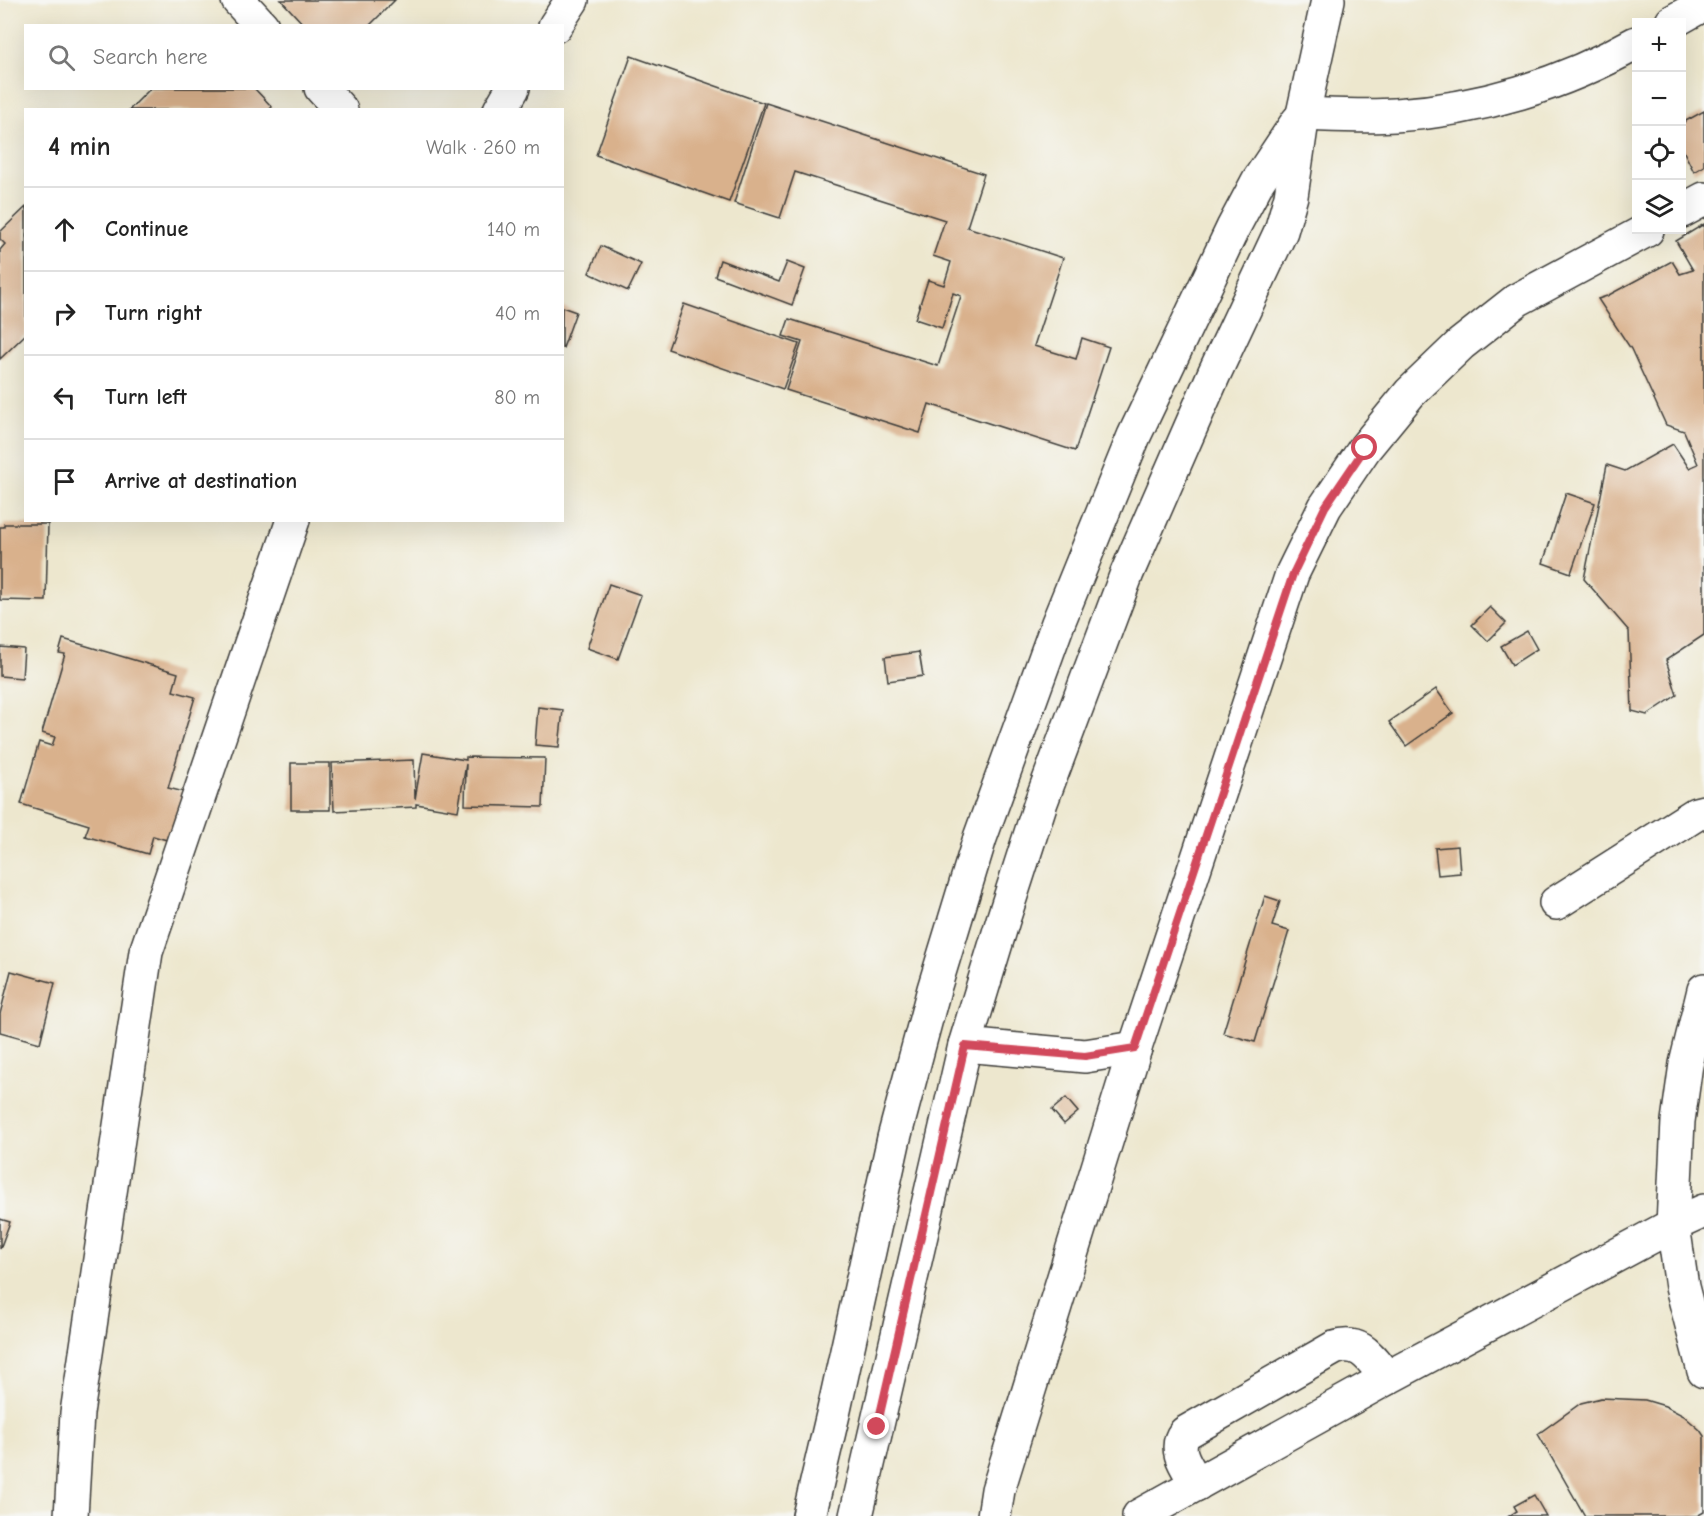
<!DOCTYPE html>
<html lang="en">
<head>
<meta charset="utf-8">
<style>
  :root { --surface:#fff; --page:#f2f2f2; --text:#222; --muted:#767676; --line:#e0e0e0 }
  body { margin:0; font-family:"Comic Neue",sans-serif; background:var(--page); color:var(--text) }
  .controls { position:absolute; right:18px; top:18px; display:grid; overflow:hidden; border-radius:0px; box-shadow:0 6px 24px #0002 }
  .controls button { width:54px; height:54px; display:grid; place-items:center; padding:0; border:0; border-bottom:2px solid var(--line); background:var(--surface); color:var(--text); font:30px sans-serif }
  .stop { position:absolute; width:18px; height:18px; margin:-14px; border:4px solid #d1495b; border-radius:50%; background:#fff }
  .stop.end { background:#d1495b; border-color:#fff; box-shadow:0 2px 6px #0008 }
  .list { margin:0; padding:0; list-style:none }
  h2 { display:flex; justify-content:space-between; align-items:center; height:78px; margin:0; padding:0 24px; font-size:26px }
  h2 small { font-size:20px; font-weight:400; color:var(--muted) }
  .list li { display:grid; grid-template-columns:39px 1fr auto; gap:18px; align-items:center; box-sizing:border-box; height:84px; padding:0 24px; border-top:2px solid var(--line) }
  .list b { display:block; font-size:22px; white-space:nowrap }
  .list em { font-size:20px; font-style:normal; color:var(--muted) }
  .icon { flex:none; width:33px; height:33px; fill:none; stroke:currentColor; stroke-width:2; stroke-linecap:round; stroke-linejoin:round }
  .map { position:relative; flex:none; width:1704px; height:1516px; overflow:hidden }
  .search { position:absolute; background:var(--surface); box-shadow:0 6px 24px #0002; left:24px; top:24px; width:540px; height:66px; display:flex; align-items:center; gap:15px; box-sizing:border-box; padding:0 21px; border-radius:0px; color:var(--muted); font-size:22px }
  .panel { position:absolute; background:var(--surface); box-shadow:0 6px 24px #0002; left:24px; top:108px; width:540px; height:414px; border-radius:0px }
  .map>svg:first-child { display:block }
</style>
</head>
<body>
<div class="map">
<svg width="1704" height="1516" viewBox="0 0 1704 1516">
  <rect width="100%" height="100%" fill="#f6f6f2"/>
  <filter id="ink" filterUnits="userSpaceOnUse"><feTurbulence type="fractalNoise" baseFrequency=".0167" numOctaves="2"/><feDisplacementMap in="SourceGraphic" scale="12" xChannelSelector="R" yChannelSelector="G"/><feConvolveMatrix kernelMatrix="1 2 1 2 8 2 1 2 1" color-interpolation-filters="sRGB"/></filter>
  <filter id="wash" filterUnits="userSpaceOnUse"><feTurbulence type="fractalNoise" baseFrequency=".008" numOctaves="4" result="noise"/><feDisplacementMap in="SourceGraphic" scale="24" xChannelSelector="R" yChannelSelector="G"/><feGaussianBlur stdDeviation="1.35" result="paint"/><feColorMatrix in="noise" values="0 0 0 0 0 0 0 0 0 0 0 0 0 0 0 0 0 1.4 0 .05"/><feComposite in="paint" operator="in"/></filter>
  <g filter="url(#wash)">
    <rect width="100%" height="100%" fill="#ede7ce"/>
    <g id="blocks">
      <g fill="#d9b18c">
        <path d="M 281,0 L 395,0 L 369,26 L 305,26 Z"/>
        <path d="M 631,56 L 764,103 L 729,202 L 596,155 Z"/>
        <path d="M 151,88 L 254,88 L 272,107 L 269,110 L 129,110 Z"/>
        <path d="M 766,103 L 984,174 L 967,227 L 1063,258 L 1034,346 L 1076,359 L 1082,338 L 1109,347 L 1075,451 L 929,404 L 920,433 L 786,390 L 802,342 L 783,336 L 789,319 L 938,366 L 961,296 L 953,293 L 942,328 L 915,319 L 928,280 L 944,285 L 951,262 L 933,256 L 945,220 L 795,172 L 780,218 L 734,203 Z"/>
        <path d="M 1704,111 L 1704,166 L 1694,172 L 1682,148 L 1682,123 Z"/>
        <path d="M 26,207 L 26,334 L 0,359 L 0,250 L 5,244 L 0,239 L 0,232 Z"/>
        <path d="M 1704,224 L 1704,635 L 1666,660 L 1677,695 L 1647,715 L 1632,711 L 1629,631 L 1584,579 L 1607,465 L 1625,471 L 1673,444 L 1689,468 L 1698,464 L 1684,431 L 1666,425 L 1631,349 L 1598,299 L 1607,296 L 1672,261 L 1680,274 L 1693,270 L 1676,241 Z"/>
        <path d="M 601,246 L 641,264 L 628,291 L 589,273 Z"/>
        <path d="M 720,260 L 779,282 L 787,262 L 805,269 L 792,305 L 715,276 Z"/>
        <path d="M 684,304 L 799,344 L 783,389 L 668,349 Z"/>
        <path d="M 562,307 L 576,312 L 563,348 L 562,348 Z"/>
        <path d="M 1566,493 L 1595,503 L 1571,573 L 1543,563 Z"/>
        <path d="M 4,524 L 48,524 L 46,601 L 0,600 L 0,527 L 4,527 Z"/>
        <path d="M 609,584 L 641,595 L 618,659 L 587,648 Z"/>
        <path d="M 1490,607 L 1506,623 L 1488,641 L 1472,625 Z"/>
        <path d="M 1527,631 L 1537,649 L 1512,665 L 1501,646 Z"/>
        <path d="M 63,639 L 178,673 L 173,691 L 195,697 L 168,788 L 192,794 L 177,843 L 153,836 L 148,854 L 85,836 L 89,825 L 21,804 L 39,742 L 52,746 L 55,737 L 42,733 L 65,654 L 59,653 Z"/>
        <path d="M 0,647 L 24,649 L 22,678 L 0,676 Z"/>
        <path d="M 919,652 L 923,676 L 888,681 L 885,657 Z"/>
        <path d="M 1436,689 L 1453,713 L 1406,746 L 1389,722 Z"/>
        <path d="M 538,707 L 563,710 L 559,747 L 535,745 Z"/>
        <path d="M 423,753 L 466,760 L 466,757 L 545,758 L 543,807 L 465,805 L 466,764 L 458,811 L 416,804 L 416,807 L 334,811 L 332,763 L 414,760 L 415,799 Z"/>
        <rect x="291" y="763" width="39" height="47"/>
        <path d="M 1458,846 L 1460,873 L 1438,875 L 1435,848 Z"/>
        <path d="M 1265,896 L 1280,901 L 1272,926 L 1289,931 L 1255,1042 L 1223,1033 Z"/>
        <path d="M 11,971 L 55,983 L 40,1043 L 0,1032 L 0,1014 Z"/>
        <path d="M 1066,1098 L 1078,1112 L 1064,1124 L 1052,1110 Z"/>
        <path d="M 0,1219 L 10,1222 L 0,1249 Z"/>
        <path d="M 1601,1398 L 1645,1400 L 1665,1406 L 1684,1416 L 1700,1430 L 1704,1436 L 1704,1512 L 1697,1516 L 1585,1516 L 1538,1434 L 1581,1403 Z"/>
        <path d="M 1534,1495 L 1546,1516 L 1509,1516 L 1517,1511 L 1514,1506 Z"/>
      </g>
    </g>
  </g>
  <g filter="url(#ink)">
    <use href="#blocks" fill-opacity="0" stroke="#3b3a37" stroke-width="1.5"/>
    <g fill="none" stroke-linecap="round" stroke-linejoin="round">
      <g stroke="#3b3a37" stroke-width="36">
        <g id="minor">
          <path d="M 238,0 L 262,26"/>
          <path d="M 1672,22 L 1704,4"/>
          <path d="M 555,26 L 572,0"/>
          <path d="M 321,88 L 341,110"/>
          <path d="M 500,110 L 513,88"/>
          <path d="M 1303,114 C 1333,115 1365,117 1395,115 C 1479,110 1564,84 1636,43"/>
          <path d="M 1682,211 L 1704,199"/>
          <path d="M 1556,903 L 1696,814 L 1704,812"/>
          <path d="M 1704,990 L 1686,1064 L 1678,1121 L 1673,1225 L 1682,1287 L 1704,1371"/>
          <path d="M 965,1045 L 1085,1056 L 1135,1048"/>
          <path d="M 1197,1484 C 1188,1468 1172,1450 1185,1433 L 1334,1348 C 1362,1339 1371,1359 1387,1378"/>
          <path d="M 71,1516 L 77,1413 L 146,952 L 293,520"/>
          <path d="M 809,1516 L 834,1410 L 894,1138 L 934,989 L 980,838 L 1058,623 L 1134,436 L 1233,228 L 1258,181 L 1298,121"/>
          <path d="M 856,1516 L 965,1045 L 1003,920 L 1041,802 L 1127,573 L 1214,374 L 1281,231 L 1291,196 L 1303,114 L 1328,0"/>
          <path d="M 994,1516 L 998,1490 L 1135,1048 L 1292,574 L 1325,507 L 1365,448 L 1410,393 L 1461,344 L 1517,300 L 1647,230"/>
          <path d="M 1139,1516 L 1387,1378 L 1673,1225 L 1704,1211"/>
        </g>
      </g>
      <use href="#minor" stroke="#fff" stroke-width="33"/>
    </g>
  </g>
  <g fill="none" stroke-linecap="round" stroke-linejoin="round" filter="url(#ink)">
    <path stroke="#d1495b" stroke-width="8" d="M 877,1427 L 965,1046 L 1085,1056 L 1135,1048 L 1293,574 L 1325,507 L 1365,448"/>
  </g>
</svg>
<div class="controls">
<button>+</button>
<button>−</button>
<button><svg class="icon" aria-label="locate" viewBox="0 0 24 24"><circle cx="12" cy="12" r="6"/><path d="M12 2v4M12 18v4M2 12h4M18 12h4"/></svg></button>
<button><svg class="icon" aria-label="layers" viewBox="0 0 24 24"><path d="M12 4l9 5-9 5-9-5zM3 14l9 5 9-5"/></svg></button>
</div>
<div class="stop" style="left:1365px;top:448px"></div>
<div class="stop end" style="left:877px;top:1427px"></div>
<div class="search"><svg class="icon" aria-label="search" viewBox="0 0 24 24"><circle cx="10" cy="10" r="6"/><path d="M15 15l6 6"/></svg>Search here</div>
<section class="panel">
<h2>4 min<small>Walk · 260 m</small></h2>
<ul class="list">
<li><svg class="icon" aria-label="ahead" viewBox="0 0 24 24"><path d="M12 20V5M6 11l6-6 6 6"/></svg><div><b>Continue</b></div><em>140 m</em></li>
<li><svg class="icon" aria-label="right" viewBox="0 0 24 24"><path d="M7 20v-9h11M14 6l5 5-5 5"/></svg><div><b>Turn right</b></div><em>40 m</em></li>
<li><svg class="icon" aria-label="left" viewBox="0 0 24 24"><path d="M17 20v-9H6M10 6l-5 5 5 5"/></svg><div><b>Turn left</b></div><em>80 m</em></li>
<li><svg class="icon" aria-label="arrive" viewBox="0 0 24 24"><path d="M6 21V4h12l-3 4 3 4H6"/></svg><div><b>Arrive at destination</b></div></li>
</ul>
</section>
</div>
</body>
</html>
